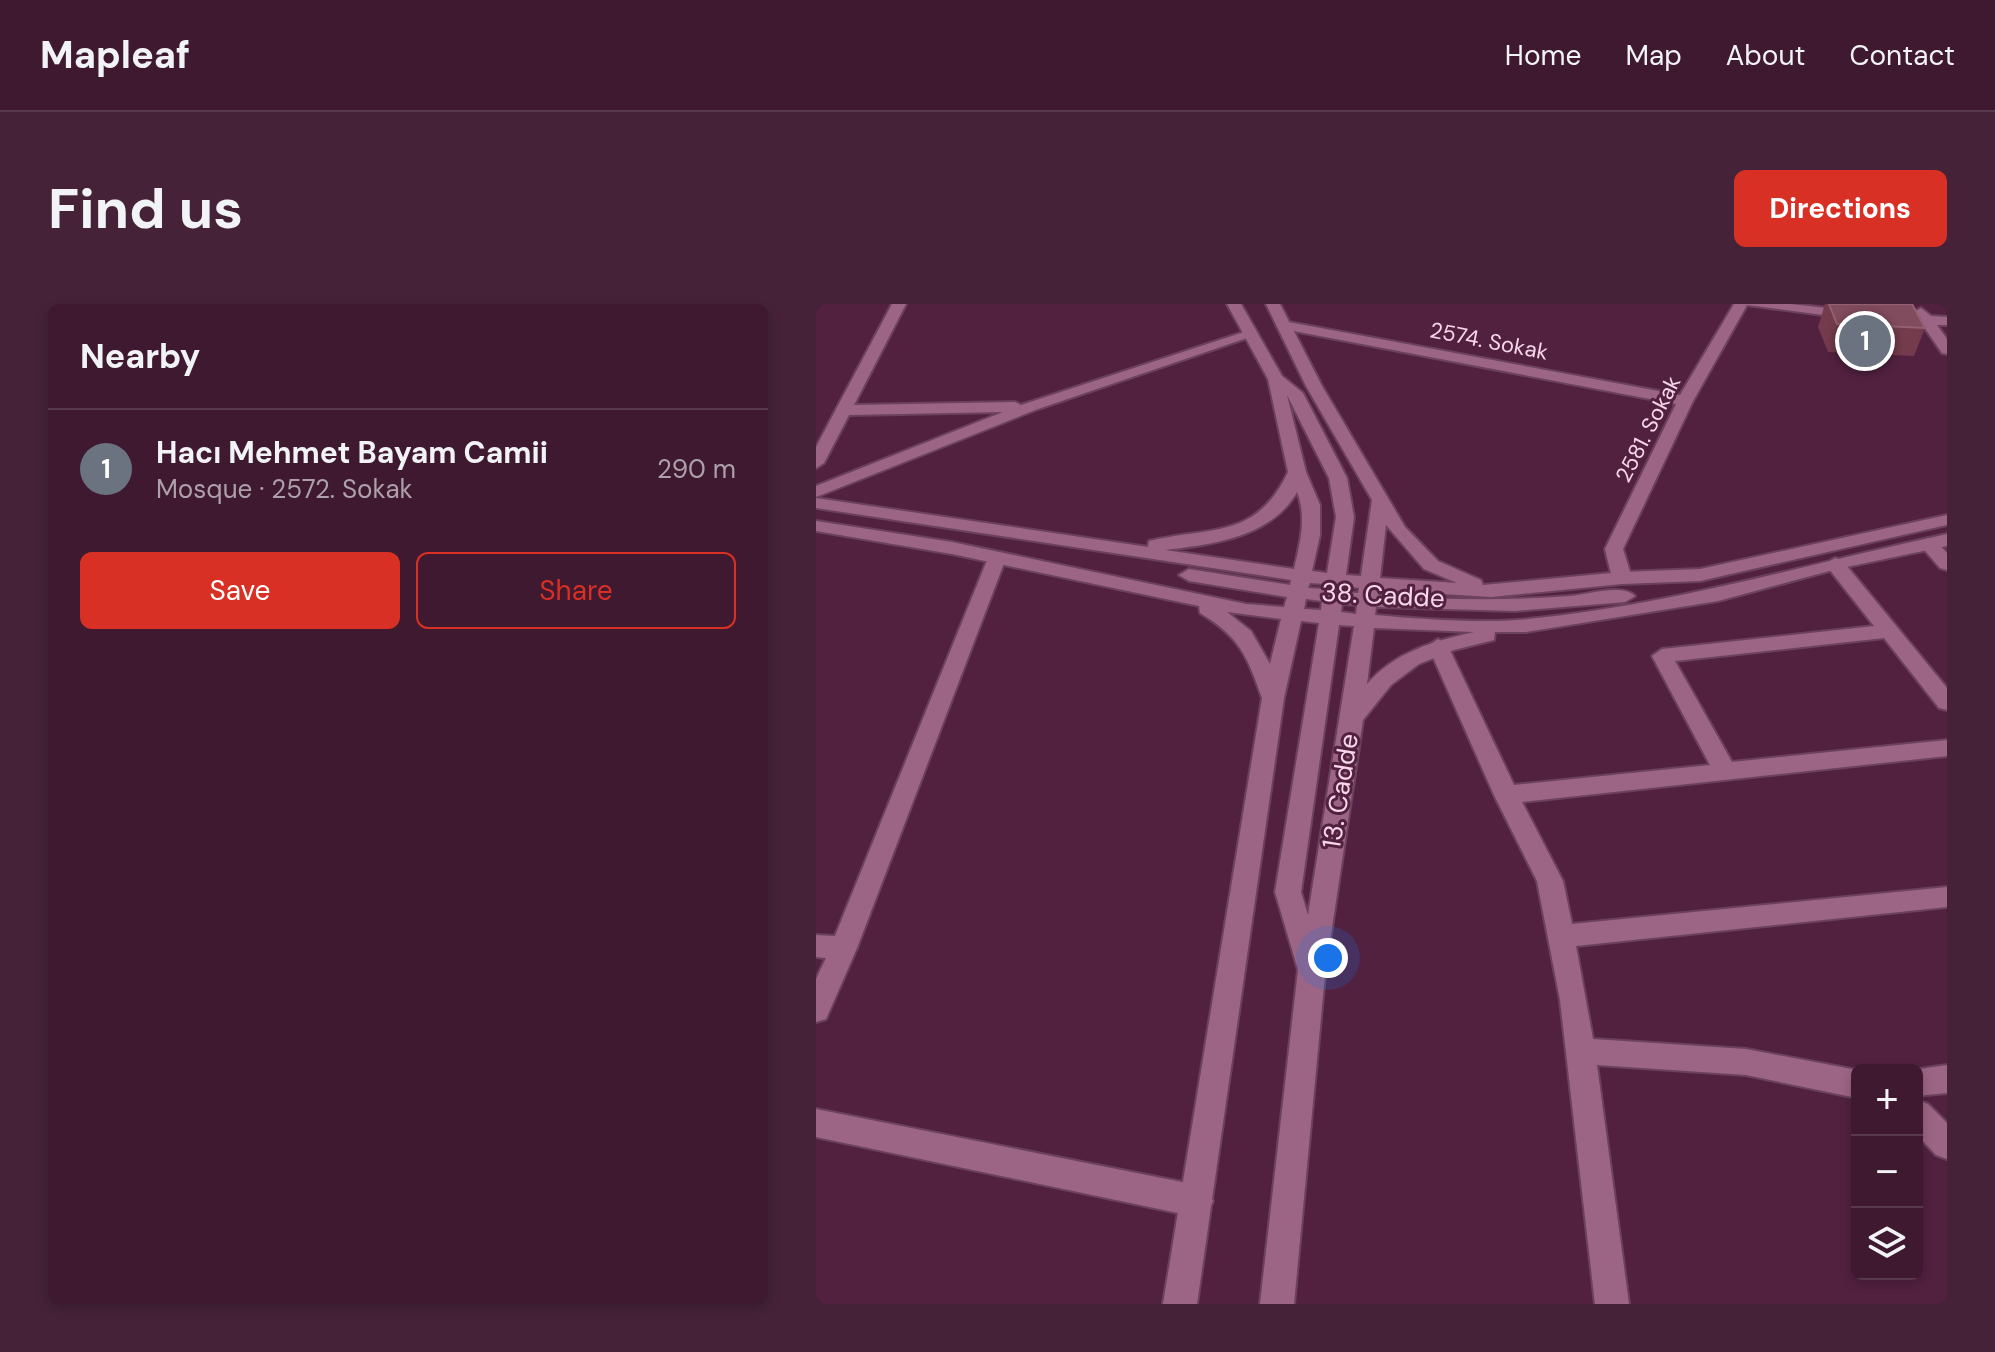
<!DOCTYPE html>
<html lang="en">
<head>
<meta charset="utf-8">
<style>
  :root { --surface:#3e1930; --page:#452238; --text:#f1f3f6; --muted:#ada0ab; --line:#57384c; --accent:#d93025 }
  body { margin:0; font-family:"DM Sans",sans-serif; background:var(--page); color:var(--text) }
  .controls { position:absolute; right:24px; bottom:24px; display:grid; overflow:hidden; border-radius:12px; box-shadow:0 4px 12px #0003 }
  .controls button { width:72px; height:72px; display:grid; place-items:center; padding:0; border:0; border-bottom:2px solid var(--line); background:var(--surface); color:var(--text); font:40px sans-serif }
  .you { position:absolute; left:512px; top:654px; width:28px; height:28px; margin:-20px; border:6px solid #fff; border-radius:50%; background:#1a73e8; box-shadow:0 0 0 12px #1a73e833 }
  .badge { display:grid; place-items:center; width:52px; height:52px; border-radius:50%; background:var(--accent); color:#fff; font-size:26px; font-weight:700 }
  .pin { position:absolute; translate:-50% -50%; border:4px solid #fff; box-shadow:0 2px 8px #0006 }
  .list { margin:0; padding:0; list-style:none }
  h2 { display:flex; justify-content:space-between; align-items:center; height:104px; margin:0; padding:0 32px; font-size:34px }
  h2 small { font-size:26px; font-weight:400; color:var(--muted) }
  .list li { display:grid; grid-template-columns:52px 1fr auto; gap:24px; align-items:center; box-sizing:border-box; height:120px; padding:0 32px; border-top:2px solid var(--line) }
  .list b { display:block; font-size:30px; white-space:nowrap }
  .list p { margin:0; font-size:26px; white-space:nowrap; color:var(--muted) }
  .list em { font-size:26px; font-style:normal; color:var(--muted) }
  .actions { display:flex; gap:16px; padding:24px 32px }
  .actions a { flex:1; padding:18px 0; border:2px solid var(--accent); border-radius:12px; text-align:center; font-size:28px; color:var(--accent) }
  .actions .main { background:var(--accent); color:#fff }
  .icon { flex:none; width:44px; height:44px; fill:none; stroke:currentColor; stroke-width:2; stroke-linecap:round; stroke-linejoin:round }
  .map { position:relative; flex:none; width:1131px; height:1000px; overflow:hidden; border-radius:12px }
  header { display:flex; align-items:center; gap:48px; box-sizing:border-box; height:112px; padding:0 40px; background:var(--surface); border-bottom:2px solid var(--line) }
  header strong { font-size:38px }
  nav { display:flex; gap:44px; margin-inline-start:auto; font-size:28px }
  .intro { display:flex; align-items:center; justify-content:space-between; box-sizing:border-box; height:192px; padding:0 48px }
  h1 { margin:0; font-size:56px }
  .button { padding:20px 36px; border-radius:12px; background:var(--accent); color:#fff; font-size:28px; font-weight:700 }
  main { display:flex; gap:48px; padding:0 48px }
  aside { flex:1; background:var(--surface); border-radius:12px; box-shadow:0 4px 12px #0003 }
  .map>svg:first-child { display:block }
</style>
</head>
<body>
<header>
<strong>Mapleaf</strong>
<nav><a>Home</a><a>Map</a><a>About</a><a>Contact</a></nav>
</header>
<div class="intro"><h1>Find us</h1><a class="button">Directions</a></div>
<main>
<aside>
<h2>Nearby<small></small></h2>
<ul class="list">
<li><span class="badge" style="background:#6b7280">1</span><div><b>Hacı Mehmet Bayam Camii</b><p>Mosque · 2572. Sokak</p></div><em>290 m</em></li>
</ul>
<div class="actions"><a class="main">Save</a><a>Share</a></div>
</aside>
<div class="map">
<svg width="1131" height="1000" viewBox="0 0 1131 1000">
  <rect width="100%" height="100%" fill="#522140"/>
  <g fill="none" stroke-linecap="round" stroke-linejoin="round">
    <g stroke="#6b415d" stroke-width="4">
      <g id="street">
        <path d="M 76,0 L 90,0 L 38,101 L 199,98 L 205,101 L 428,28 L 433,27 L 440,31 L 222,105 L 0,193 L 0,182 L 187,108 L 33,111 L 8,159 L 0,164 L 0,143 Z"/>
        <path d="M 918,0 L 975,0 L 1037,7 L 1044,11 L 1037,15 L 931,1 L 877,97 L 807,245 L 816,274 L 806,280 L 796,274 L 789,245 L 860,100 L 467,25 L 460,21 L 467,17 L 864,91 Z"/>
        <path d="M 1105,4 L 1115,12 L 1131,13 L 1131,21 L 1121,21 L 1131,35 L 1131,50 L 1126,49 L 1106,20 L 1073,18 L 1066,14 L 1073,10 L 1100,11 L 1098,8 Z"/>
        <path d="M 1112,234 L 1119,236 L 1131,249 L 1131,266 L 1124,264 L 1103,240 Z"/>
        <path d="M 181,248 L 190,254 L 41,644 L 10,715 L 0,718 L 0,675 L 10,654 L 0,653 L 0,631 L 19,632 L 172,254 Z"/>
        <path d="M 1019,254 L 1026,256 L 1131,384 L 1131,406 L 1123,404 L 1068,334 L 859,357 L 916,458 L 1131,436 L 1131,452 L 706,498 L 747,577 L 756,620 L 1131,583 L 1131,603 L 760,642 L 777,735 L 930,745 L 1041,766 L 1041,794 L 930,771 L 781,761 L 813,1000 L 779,1000 L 744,696 L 721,577 L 678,491 L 612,342 L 622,335 L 632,342 L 698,481 L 894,461 L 836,352 L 846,345 L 1058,322 L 1009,260 Z"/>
        <path d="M 1131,761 L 1131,789 L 1101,792 L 1101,766 L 1097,766 Z"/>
        <path d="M 1101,796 L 1112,800 L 1131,819 L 1131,855 L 1120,851 L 1101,831 Z"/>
        <path d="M 0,805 L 381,881 L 392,886 L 397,897 L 392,908 L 381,913 L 0,833 Z"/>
      </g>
    </g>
    <g stroke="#6b415d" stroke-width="4">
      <path id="secondary" d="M 411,0 L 425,0 L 466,72 L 487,89 L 531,174 L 538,213 L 530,271 L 545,272 L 556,196 L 490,82 L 450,0 L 464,0 L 506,82 L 589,223 L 622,257 L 665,276 L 667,281 L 806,268 L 884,265 L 1131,211 L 1131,221 L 884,277 L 806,280 L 675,293 L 562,286 L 562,291 C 626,296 690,297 754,292 C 770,291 807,279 819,292 L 809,298 L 699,307 L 560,303 L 559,311 C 604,315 668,320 712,315 C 854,301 992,260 1131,230 L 1131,242 L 1021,265 L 902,297 L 710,328 L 679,328 L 678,336 L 638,346 L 603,360 L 575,381 L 547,416 L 509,671 L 478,1000 L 444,1000 L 482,666 L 459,588 L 503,319 L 485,317 L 468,394 L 381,1000 L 347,1000 L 446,394 C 431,352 424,333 384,309 L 383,302 L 136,250 L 0,227 L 0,217 L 136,238 L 430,300 L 468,303 L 471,293 L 373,277 L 363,271 L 373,265 L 474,281 L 475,276 L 0,204 L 0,194 L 332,243 L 333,237 C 395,222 440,236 472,168 L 452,75 ZM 471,91 L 513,174 L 520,213 L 511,269 L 496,267 L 504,231 L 504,201 L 490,168 ZM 481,188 C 491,213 484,239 478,265 L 349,246 C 395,241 456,233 481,188 ZM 570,221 L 608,265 L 641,279 L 564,274 ZM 494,279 L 509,280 L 508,285 L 492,284 ZM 528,282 L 543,284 L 542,289 L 527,288 ZM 490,295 L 506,297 L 505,306 L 488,305 ZM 526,300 L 541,301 L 540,310 L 525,308 ZM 411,308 L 465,315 L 454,360 L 435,327 ZM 523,321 L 538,322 L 492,611 L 485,588 ZM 558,324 L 658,328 C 618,337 579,348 551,380 Z"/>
    </g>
    <use href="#street" fill="#9c6585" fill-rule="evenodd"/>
    <use href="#secondary" fill="#9c6585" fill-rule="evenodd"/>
  </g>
  <path fill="#733b4c" d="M 1009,0 L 1096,0 L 1109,24 L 1098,52 L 1012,48 L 1002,23 Z"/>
  <path fill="#814c5d" stroke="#946173" stroke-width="2" d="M 1013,0 L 1096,0 L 1109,24 L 1021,20 Z"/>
  <g text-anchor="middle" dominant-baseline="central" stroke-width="6" stroke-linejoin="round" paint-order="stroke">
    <g font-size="22" fill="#f7d7e9" stroke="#522140">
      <text transform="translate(673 37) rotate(11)">2574. Sokak</text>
      <text transform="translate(832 125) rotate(-63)">2581. Sokak</text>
    </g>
    <g font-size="26" fill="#f7d7e9" stroke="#522140">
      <text transform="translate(567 291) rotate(3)">38. Cadde</text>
      <text transform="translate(524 487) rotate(-81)">13. Cadde</text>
    </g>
  </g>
</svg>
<div class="controls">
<button>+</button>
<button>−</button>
<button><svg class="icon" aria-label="layers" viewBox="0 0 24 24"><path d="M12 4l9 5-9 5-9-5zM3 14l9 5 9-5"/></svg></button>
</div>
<div class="you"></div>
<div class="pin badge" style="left:1049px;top:37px;background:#6b7280">1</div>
</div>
</main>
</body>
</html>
